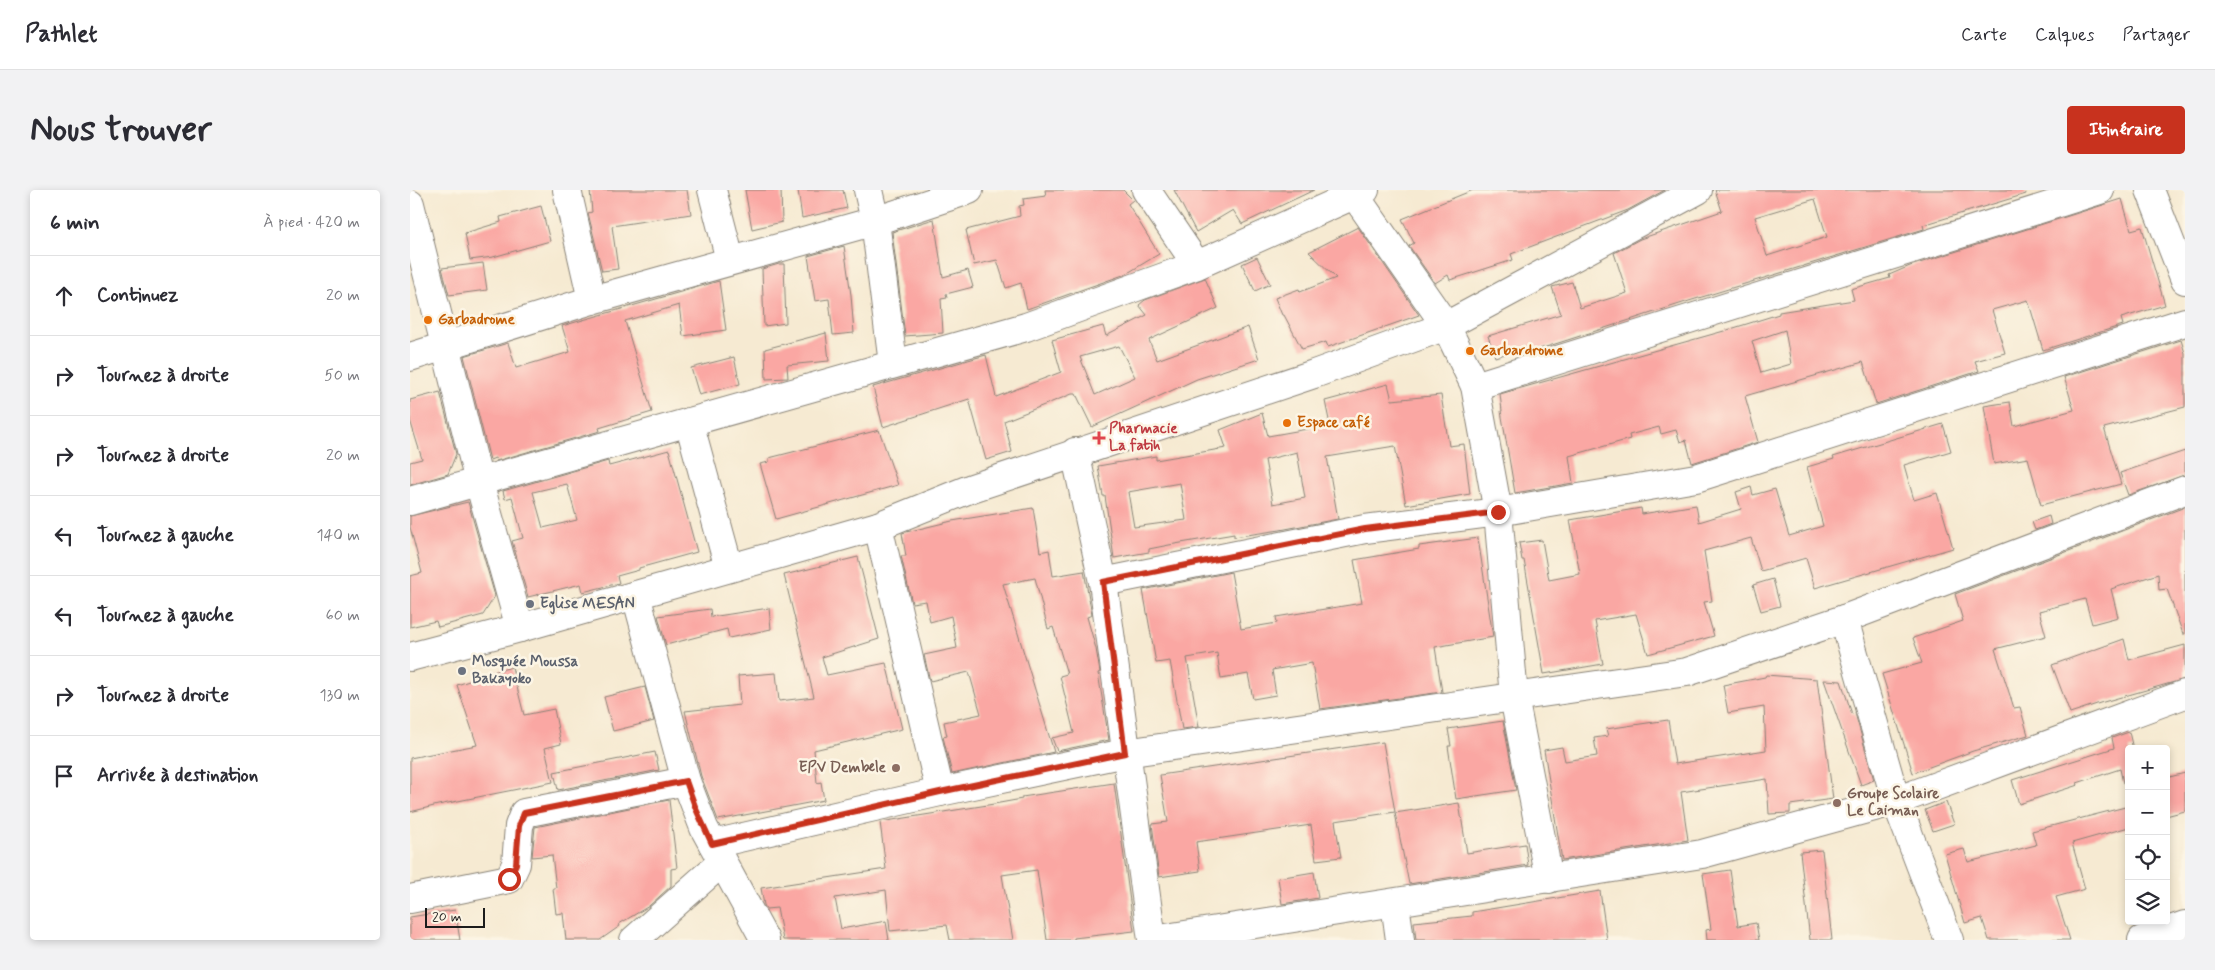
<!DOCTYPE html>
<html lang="fr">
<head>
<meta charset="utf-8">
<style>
  :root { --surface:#fff; --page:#f2f2f3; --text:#2b2b33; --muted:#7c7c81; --line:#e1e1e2; --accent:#c8321e }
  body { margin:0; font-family:Mynerve,sans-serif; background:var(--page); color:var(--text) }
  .controls { position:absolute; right:15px; bottom:15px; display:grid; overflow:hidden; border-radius:5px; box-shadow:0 2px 8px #0003 }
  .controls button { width:45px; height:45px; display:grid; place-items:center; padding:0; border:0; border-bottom:1px solid var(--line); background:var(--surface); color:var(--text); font:25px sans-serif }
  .scale { position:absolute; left:15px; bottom:12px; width:60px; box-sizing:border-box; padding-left:5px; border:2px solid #1c1c1c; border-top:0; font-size:14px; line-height:18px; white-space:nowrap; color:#1c1c1c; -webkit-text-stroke:4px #fcf5e5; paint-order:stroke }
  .stop { position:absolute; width:15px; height:15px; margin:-11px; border:4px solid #c8321e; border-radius:50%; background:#fff }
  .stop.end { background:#c8321e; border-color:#fff; box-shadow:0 1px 5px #0008 }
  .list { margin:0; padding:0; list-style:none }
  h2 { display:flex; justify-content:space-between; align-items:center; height:65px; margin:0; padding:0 20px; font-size:21px }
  h2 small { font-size:16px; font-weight:400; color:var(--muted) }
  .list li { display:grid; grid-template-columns:32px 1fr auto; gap:15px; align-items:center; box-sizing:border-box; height:80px; padding:0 20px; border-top:1px solid var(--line) }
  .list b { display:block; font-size:19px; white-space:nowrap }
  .list em { font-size:16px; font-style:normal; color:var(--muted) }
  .icon { flex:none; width:28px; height:28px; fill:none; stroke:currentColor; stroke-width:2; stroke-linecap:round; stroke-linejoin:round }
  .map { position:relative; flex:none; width:1775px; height:750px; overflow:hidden; border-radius:5px }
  header { display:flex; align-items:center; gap:30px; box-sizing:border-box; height:70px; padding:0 25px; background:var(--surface); border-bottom:1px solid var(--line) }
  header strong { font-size:24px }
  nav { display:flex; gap:28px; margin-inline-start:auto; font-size:18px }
  .intro { display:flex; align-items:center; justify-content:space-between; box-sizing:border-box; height:120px; padding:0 30px }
  h1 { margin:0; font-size:35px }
  .button { padding:12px 22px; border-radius:5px; background:var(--accent); color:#fff; font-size:18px; font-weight:700 }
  main { display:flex; gap:30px; padding:0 30px }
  aside { flex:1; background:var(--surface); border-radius:5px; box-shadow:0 2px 8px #0003 }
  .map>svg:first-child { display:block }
</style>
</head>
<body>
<header>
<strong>Pathlet</strong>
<nav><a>Carte</a><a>Calques</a><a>Partager</a></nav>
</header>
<div class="intro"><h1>Nous trouver</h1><a class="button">Itinéraire</a></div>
<main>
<aside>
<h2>6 min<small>À pied · 420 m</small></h2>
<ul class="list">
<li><svg class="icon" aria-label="ahead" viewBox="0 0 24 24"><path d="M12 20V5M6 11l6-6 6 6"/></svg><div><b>Continuez</b></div><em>20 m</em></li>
<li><svg class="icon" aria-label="right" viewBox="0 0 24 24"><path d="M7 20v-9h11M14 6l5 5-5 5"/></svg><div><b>Tournez à droite</b></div><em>50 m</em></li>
<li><svg class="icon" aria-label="right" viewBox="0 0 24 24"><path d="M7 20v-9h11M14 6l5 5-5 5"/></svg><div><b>Tournez à droite</b></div><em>20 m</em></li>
<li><svg class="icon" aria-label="left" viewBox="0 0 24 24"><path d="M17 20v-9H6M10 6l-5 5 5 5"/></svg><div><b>Tournez à gauche</b></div><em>140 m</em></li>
<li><svg class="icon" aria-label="left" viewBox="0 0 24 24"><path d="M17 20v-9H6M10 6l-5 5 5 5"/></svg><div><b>Tournez à gauche</b></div><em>60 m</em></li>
<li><svg class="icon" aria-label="right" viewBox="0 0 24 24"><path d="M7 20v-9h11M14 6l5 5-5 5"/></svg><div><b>Tournez à droite</b></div><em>130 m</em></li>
<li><svg class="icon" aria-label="arrive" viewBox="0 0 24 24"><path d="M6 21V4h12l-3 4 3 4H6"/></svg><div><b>Arrivée à destination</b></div></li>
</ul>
</aside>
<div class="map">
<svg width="1775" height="750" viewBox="0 0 1775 750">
  <rect width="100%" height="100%" fill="#fcf5e5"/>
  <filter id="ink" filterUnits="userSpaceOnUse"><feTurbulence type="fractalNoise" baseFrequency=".02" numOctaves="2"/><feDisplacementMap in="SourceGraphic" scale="10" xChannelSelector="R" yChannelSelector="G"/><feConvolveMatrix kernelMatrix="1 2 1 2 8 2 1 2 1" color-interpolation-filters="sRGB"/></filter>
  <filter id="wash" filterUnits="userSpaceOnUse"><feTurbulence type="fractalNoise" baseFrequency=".0096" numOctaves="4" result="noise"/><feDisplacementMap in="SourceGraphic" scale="20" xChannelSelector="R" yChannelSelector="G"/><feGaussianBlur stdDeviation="1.12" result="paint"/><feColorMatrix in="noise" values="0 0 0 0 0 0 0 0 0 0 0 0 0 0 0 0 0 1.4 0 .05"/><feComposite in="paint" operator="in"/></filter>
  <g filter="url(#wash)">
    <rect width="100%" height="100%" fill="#f6ead2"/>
    <g id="blocks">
      <g fill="#faa7a3" fill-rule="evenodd">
        <path d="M 180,0 L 277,0 L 281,24 L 202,36 L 208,79 L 192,81 L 178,23 L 182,22 Z"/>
        <path d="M 335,0 L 371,0 L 372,32 L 342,39 Z"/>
        <path d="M 388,0 L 433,0 L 437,18 L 392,28 Z"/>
        <path d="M 635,0 L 713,0 L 723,10 L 718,14 L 749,64 L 716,84 L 617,119 L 611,93 L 596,98 L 587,70 L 564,75 L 556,40 L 610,26 L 609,16 L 614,15 L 613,9 L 636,6 Z"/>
        <path d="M 764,0 L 904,0 L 832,34 L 823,20 L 786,42 Z"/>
        <path d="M 1063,0 L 1255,0 L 1218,20 L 1101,64 L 1103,70 L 1040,90 L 1038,85 L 1025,93 L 999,56 L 1004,53 L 992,29 Z"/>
        <path d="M 1305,0 L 1615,0 L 1616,4 L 1513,35 L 1514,39 L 1279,111 L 1117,163 L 1116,158 L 1085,167 L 1078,146 L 1151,124 L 1142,97 L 1162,92 L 1170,118 L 1217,103 L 1204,63 L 1230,49 L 1312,21 ZM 1405,9 L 1417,47 L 1357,66 L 1345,27 Z"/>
        <path d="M 1712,9 L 1721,40 L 1732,37 L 1755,115 L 1711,128 L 1713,135 L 1633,160 L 1618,110 L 1582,120 L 1595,163 L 1565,171 L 1569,181 L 1466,214 L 1453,172 L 1335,206 L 1348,252 L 1282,273 L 1276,250 L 1270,252 L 1266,240 L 1251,244 L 1249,237 L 1219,245 L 1220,249 L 1159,266 L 1163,293 L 1105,303 L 1091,221 L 1092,221 L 1090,204 L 1314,141 L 1369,124 L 1369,122 L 1444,110 L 1441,99 L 1480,88 L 1479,85 L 1500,76 ZM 1375,140 L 1381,174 L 1351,183 L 1342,151 Z"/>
        <path d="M 131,16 L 140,51 L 83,67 L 60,70 L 55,43 L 91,32 L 90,27 Z"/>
        <path d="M 524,29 L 533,87 L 558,80 L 563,97 L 536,104 L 537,108 L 531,109 L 533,143 L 495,146 L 482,42 Z"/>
        <path d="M 948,37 L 1009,125 L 918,157 L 916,152 L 892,159 L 874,125 L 872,125 L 865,108 L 889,99 L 890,102 L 926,88 L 899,62 Z"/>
        <path d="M 434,56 L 441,105 L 444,143 L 423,145 L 419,109 L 405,111 L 398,66 Z"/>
        <path d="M 847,67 L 860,94 L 845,101 L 832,74 Z"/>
        <path d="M 73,73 L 77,100 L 39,105 L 32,78 Z"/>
        <path d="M 369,74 L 374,74 L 376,133 L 354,136 L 352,79 Z"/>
        <path d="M 795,88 L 808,118 L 739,150 L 747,170 L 838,137 L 849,169 L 787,189 L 682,237 L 666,204 L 662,204 L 594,231 L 602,262 L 576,270 L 559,209 L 473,237 L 463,197 L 576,165 L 586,207 L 651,182 L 642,150 L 693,136 L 696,146 L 737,125 L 729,115 L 735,110 ZM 709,156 L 725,187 L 685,205 L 670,167 Z"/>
        <path d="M 309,91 L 316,140 L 273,146 L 269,115 L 215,131 L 242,222 L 189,238 L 190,241 L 86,271 L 85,268 L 80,270 L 54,166 L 98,153 L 106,178 L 160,162 L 152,136 Z"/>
        <path d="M 416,143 L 419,171 L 377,175 L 378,188 L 356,189 L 355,159 Z"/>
        <path d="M 1771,150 L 1775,163 L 1775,217 L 1694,238 L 1711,294 L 1631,315 L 1618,268 L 1584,274 L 1574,216 L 1600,212 L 1604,236 L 1664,220 L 1654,187 Z"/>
        <path d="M 324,167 L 330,194 L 289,205 L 281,178 Z"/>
        <path d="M 978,194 L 982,210 L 1031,205 L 1039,256 L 1054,254 L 1060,304 L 996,315 L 985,256 L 917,267 L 928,329 L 870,340 L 824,347 L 824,344 L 759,355 L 739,359 L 739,362 L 704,368 L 695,306 L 693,306 L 688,276 L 746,266 L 746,270 L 816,258 L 810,240 L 852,223 L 858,246 L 920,235 L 915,211 ZM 887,262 L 895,308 L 863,314 L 855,270 ZM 770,293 L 776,330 L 724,337 L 718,302 Z"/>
        <path d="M 30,202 L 46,264 L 38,284 L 0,295 L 0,272 L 12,269 L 0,230 L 0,210 Z"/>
        <path d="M 1533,234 L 1541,261 L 1494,275 L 1504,310 L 1527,303 L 1543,358 L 1405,398 L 1396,368 L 1351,381 L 1341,348 L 1294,361 L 1302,411 L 1294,412 L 1304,446 L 1238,464 L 1226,424 L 1185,431 L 1193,474 L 1134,484 L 1114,370 L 1112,370 L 1109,353 L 1132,350 L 1139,390 L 1170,384 L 1160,330 L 1231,318 L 1232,324 L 1286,315 L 1289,332 L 1331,319 L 1326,302 L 1341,297 L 1343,305 L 1365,299 L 1379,346 L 1413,336 L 1397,277 L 1424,269 L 1423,267 Z"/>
        <path d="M 469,240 L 488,295 L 366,329 L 350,274 L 359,272 L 359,268 Z"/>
        <path d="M 259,260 L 287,362 L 229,378 L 229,380 L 207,386 L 209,393 L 173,402 L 171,394 L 118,407 L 102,351 L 113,348 L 102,307 L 95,309 L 93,301 L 198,271 L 199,276 ZM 157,294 L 167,330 L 133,338 L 123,302 Z"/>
        <path d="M 1775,261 L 1775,285 L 1718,305 L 1710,283 Z"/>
        <path d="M 58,312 L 85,406 L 73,425 L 28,437 L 26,431 L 0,437 L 0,386 L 12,383 L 0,337 L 0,326 Z"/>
        <path d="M 1775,317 L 1775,444 L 1773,444 L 1757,399 L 1749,400 L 1748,384 L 1701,399 L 1708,427 L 1682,434 L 1675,409 L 1629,421 L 1636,446 L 1585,459 L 1604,518 L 1610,517 L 1618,545 L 1563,561 L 1503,583 L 1472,484 L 1512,473 L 1503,448 L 1553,431 L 1545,404 Z"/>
        <path d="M 623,318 L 630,362 L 639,360 L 643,386 L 674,381 L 682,425 L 677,427 L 686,459 L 690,482 L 688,483 L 699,550 L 647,561 L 642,548 L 664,543 L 650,486 L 657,484 L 643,437 L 638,439 L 625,388 L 593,394 L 644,562 L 542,584 L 533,547 L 537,546 L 534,532 L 571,524 L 559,482 L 520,491 L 514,465 L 547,458 L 541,426 L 520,432 L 516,411 L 502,413 L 491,366 L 496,366 L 492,343 L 542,331 Z"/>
        <path d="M 1639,326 L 1641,334 L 1625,340 L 1622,332 Z"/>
        <path d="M 1068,348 L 1083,447 L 1025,457 L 1032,502 L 910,519 L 902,473 L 862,480 L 866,505 L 843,509 L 838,484 L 811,489 L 807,463 L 777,468 L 789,537 L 772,539 L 760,471 L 746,473 L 733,400 L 821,382 L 831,439 L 867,433 L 866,427 L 952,413 L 944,370 L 1009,359 L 1009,356 Z"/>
        <path d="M 448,367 L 469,449 L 412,467 L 417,485 L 476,473 L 492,539 L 404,560 L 407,593 L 411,592 L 414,610 L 308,630 L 291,586 L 275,521 L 330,515 L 328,486 L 366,483 L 369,511 L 404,507 L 374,385 Z"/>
        <path d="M 1363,389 L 1370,416 L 1351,421 L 1343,395 Z"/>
        <path d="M 359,418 L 361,439 L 319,448 L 317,439 L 256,455 L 248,426 L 300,419 L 301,427 Z"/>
        <path d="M 1714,449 L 1719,470 L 1775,455 L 1775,489 L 1690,513 L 1660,523 L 1642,475 Z"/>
        <path d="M 102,477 L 114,525 L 144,519 L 151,554 L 135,558 L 143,592 L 28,615 L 0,622 L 0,568 L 67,555 L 47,495 L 83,483 L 83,482 Z"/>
        <path d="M 1356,485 L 1407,489 L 1423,609 L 1380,615 L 1380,623 L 1359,624 L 1357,589 L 1271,602 L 1278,650 L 1152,670 L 1134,560 L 1152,557 L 1155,571 L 1187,566 L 1184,548 L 1198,546 L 1196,539 L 1258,530 L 1265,574 L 1356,560 L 1354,517 L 1318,523 L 1313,495 L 1355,487 Z"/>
        <path d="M 1414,490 L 1431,491 L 1442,524 L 1445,523 L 1464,590 L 1451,595 Z"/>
        <path d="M 235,497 L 244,531 L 203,541 L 194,507 Z"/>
        <path d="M 1093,531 L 1106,600 L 1046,609 L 1038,556 L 1041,556 L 1038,539 Z"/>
        <path d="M 1719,542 L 1723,559 L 1719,559 L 1719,592 L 1713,593 L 1710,579 L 1667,593 L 1668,595 L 1609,614 L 1602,590 L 1704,558 L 1702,548 Z"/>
        <path d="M 973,552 L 985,622 L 925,631 L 931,667 L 906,670 L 901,635 L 786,652 L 790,681 L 749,687 L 742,634 L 758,632 L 750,585 Z"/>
        <path d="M 245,562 L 249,580 L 148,600 L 144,582 Z"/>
        <path d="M 1775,583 L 1775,621 L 1756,626 L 1756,588 Z"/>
        <path d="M 704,593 L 724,741 L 664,748 L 664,750 L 637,750 L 627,680 L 592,685 L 603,750 L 540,750 L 537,735 L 480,741 L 476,700 L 425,708 L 431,739 L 476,731 L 479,750 L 373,750 L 367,718 L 356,719 L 354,715 L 351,698 L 476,679 L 470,632 L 584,614 L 612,609 L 612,607 Z"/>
        <path d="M 259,610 L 267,678 L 261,679 L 261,696 L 239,716 L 209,734 L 210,736 L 190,750 L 156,750 L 153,723 L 146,724 L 143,698 L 146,698 L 142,665 L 122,667 L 125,637 Z"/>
        <path d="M 1536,612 L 1544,634 L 1523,641 L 1515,620 Z"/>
        <path d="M 1049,613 L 1057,663 L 1115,654 L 1118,675 L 999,694 L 985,623 Z"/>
        <path d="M 1719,616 L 1719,637 L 1662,653 L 1675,699 L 1646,707 L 1660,750 L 1579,750 L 1572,728 L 1555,733 L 1535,664 L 1554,659 L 1558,672 L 1626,655 L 1622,641 Z"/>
        <path d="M 1412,660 L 1422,750 L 1400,750 L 1390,662 Z"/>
        <path d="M 1320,680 L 1328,736 L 1346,733 L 1349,750 L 1297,750 L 1296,740 L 1301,739 L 1293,684 Z"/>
        <path d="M 904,682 L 908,708 L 872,714 L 868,688 Z"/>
        <path d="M 1190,701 L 1197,750 L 1006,750 L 1004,732 L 1062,726 L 1062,722 Z"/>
        <path d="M 45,720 L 50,750 L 0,750 L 0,727 Z"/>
      </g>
    </g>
  </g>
  <g filter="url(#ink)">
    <use href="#blocks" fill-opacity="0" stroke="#898377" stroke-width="1"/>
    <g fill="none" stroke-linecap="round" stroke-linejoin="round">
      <g stroke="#898377" stroke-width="30">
        <g id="minor">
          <path d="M 157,0 L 182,110"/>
          <path d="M 302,0 L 320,70"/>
          <path d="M 458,0 L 465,31 L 483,174"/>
          <path d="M 736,0 L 787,75"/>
          <path d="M 941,0 L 1036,136 L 1065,196 L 1088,322 L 1104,507 L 1139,689"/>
          <path d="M 1740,0 L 1775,90"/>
          <path d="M 0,14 L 69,292 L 110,438"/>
          <path d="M 0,167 L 182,110 L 465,31 L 559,0"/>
          <path d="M 1065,196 L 1690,0"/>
          <path d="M 279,232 L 319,378"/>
          <path d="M 665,262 L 693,392 L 742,750"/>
          <path d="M 0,311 L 616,137 L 787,75 L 955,0"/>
          <path d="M 468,336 L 530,602"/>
          <path d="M 693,392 L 955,339 L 1088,322 L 1286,288 L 1775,132"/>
          <path d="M 226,405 L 276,591 L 294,638 L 355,750"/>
          <path d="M 1434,429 L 1486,611 L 1539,750"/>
          <path d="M 0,467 L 110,438 L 468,336 L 562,298 L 904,184 L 1036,136 L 1288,0"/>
          <path d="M 303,654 L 530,602 L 715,563 L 1277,482 L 1434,429 L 1775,300"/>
          <path d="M 0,709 L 99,689 L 106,674 L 109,636 L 114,623 L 276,591"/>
          <path d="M 985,713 L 990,750"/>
          <path d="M 224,750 L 312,672"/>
          <path d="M 743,750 L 1292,664 L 1486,611 L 1775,504"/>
          <path d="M 1732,750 L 1775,735"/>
        </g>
      </g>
      <use href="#minor" stroke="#fff" stroke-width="28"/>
    </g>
  </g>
  <g fill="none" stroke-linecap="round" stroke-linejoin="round" filter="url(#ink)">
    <path stroke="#c8321e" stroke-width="6" d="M 99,689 L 106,674 L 109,636 L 114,623 L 276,591 L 286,619 L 302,654 L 530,602 L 715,563 L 693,392 L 955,339 L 1088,322"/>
  </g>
  <g fill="#e8710a" stroke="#fcf5e5" stroke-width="2">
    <circle cx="18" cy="130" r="5"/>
    <circle cx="1060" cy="161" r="5"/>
    <circle cx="877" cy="233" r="5"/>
  </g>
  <path fill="#e0444e" stroke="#fcf5e5" stroke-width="2" d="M686.5 240.5h5v5h5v5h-5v5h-5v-5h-5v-5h5z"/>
  <g fill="#6b7280" stroke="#fcf5e5" stroke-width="2">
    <circle cx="120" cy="414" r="5"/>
    <circle cx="52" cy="481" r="5"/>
  </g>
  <g fill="#8d6e63" stroke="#fcf5e5" stroke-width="2">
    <circle cx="486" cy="578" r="5"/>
    <circle cx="1427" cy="613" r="5"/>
  </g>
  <g text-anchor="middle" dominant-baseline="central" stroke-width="5" stroke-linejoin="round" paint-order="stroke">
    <g font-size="15" font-weight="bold" fill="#c56008" stroke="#fcf5e5" text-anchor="start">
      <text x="28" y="130">Garbadrome</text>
      <text x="1070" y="161">Garbardrome</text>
      <text x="887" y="233">Espace café</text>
    </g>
    <g font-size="15" font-weight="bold" fill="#be3a42" stroke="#fcf5e5" text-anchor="start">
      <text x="699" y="239">Pharmacie<tspan x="699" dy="17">La fatih</tspan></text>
    </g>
    <g font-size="15" font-weight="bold" fill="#5b616d" stroke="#fcf5e5" text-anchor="start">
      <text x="130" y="414">Eglise MESAN</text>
      <text x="62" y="472">Mosquée Moussa<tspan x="62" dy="17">Bakayoko</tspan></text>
    </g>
    <g font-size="15" font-weight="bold" fill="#785e54" stroke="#fcf5e5" text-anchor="end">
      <text x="476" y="578">EPV Dembele</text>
      <text x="1437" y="604" text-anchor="start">Groupe Scolaire<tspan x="1437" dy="17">Le Caiman</tspan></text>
    </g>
  </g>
</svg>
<div class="controls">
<button>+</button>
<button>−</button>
<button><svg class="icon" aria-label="locate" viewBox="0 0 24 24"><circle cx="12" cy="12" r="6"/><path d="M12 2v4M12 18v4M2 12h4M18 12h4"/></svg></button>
<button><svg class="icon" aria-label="layers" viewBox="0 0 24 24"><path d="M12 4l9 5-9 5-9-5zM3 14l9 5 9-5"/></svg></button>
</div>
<div class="scale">20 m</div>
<div class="stop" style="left:99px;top:689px"></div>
<div class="stop end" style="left:1088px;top:322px"></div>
</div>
</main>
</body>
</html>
